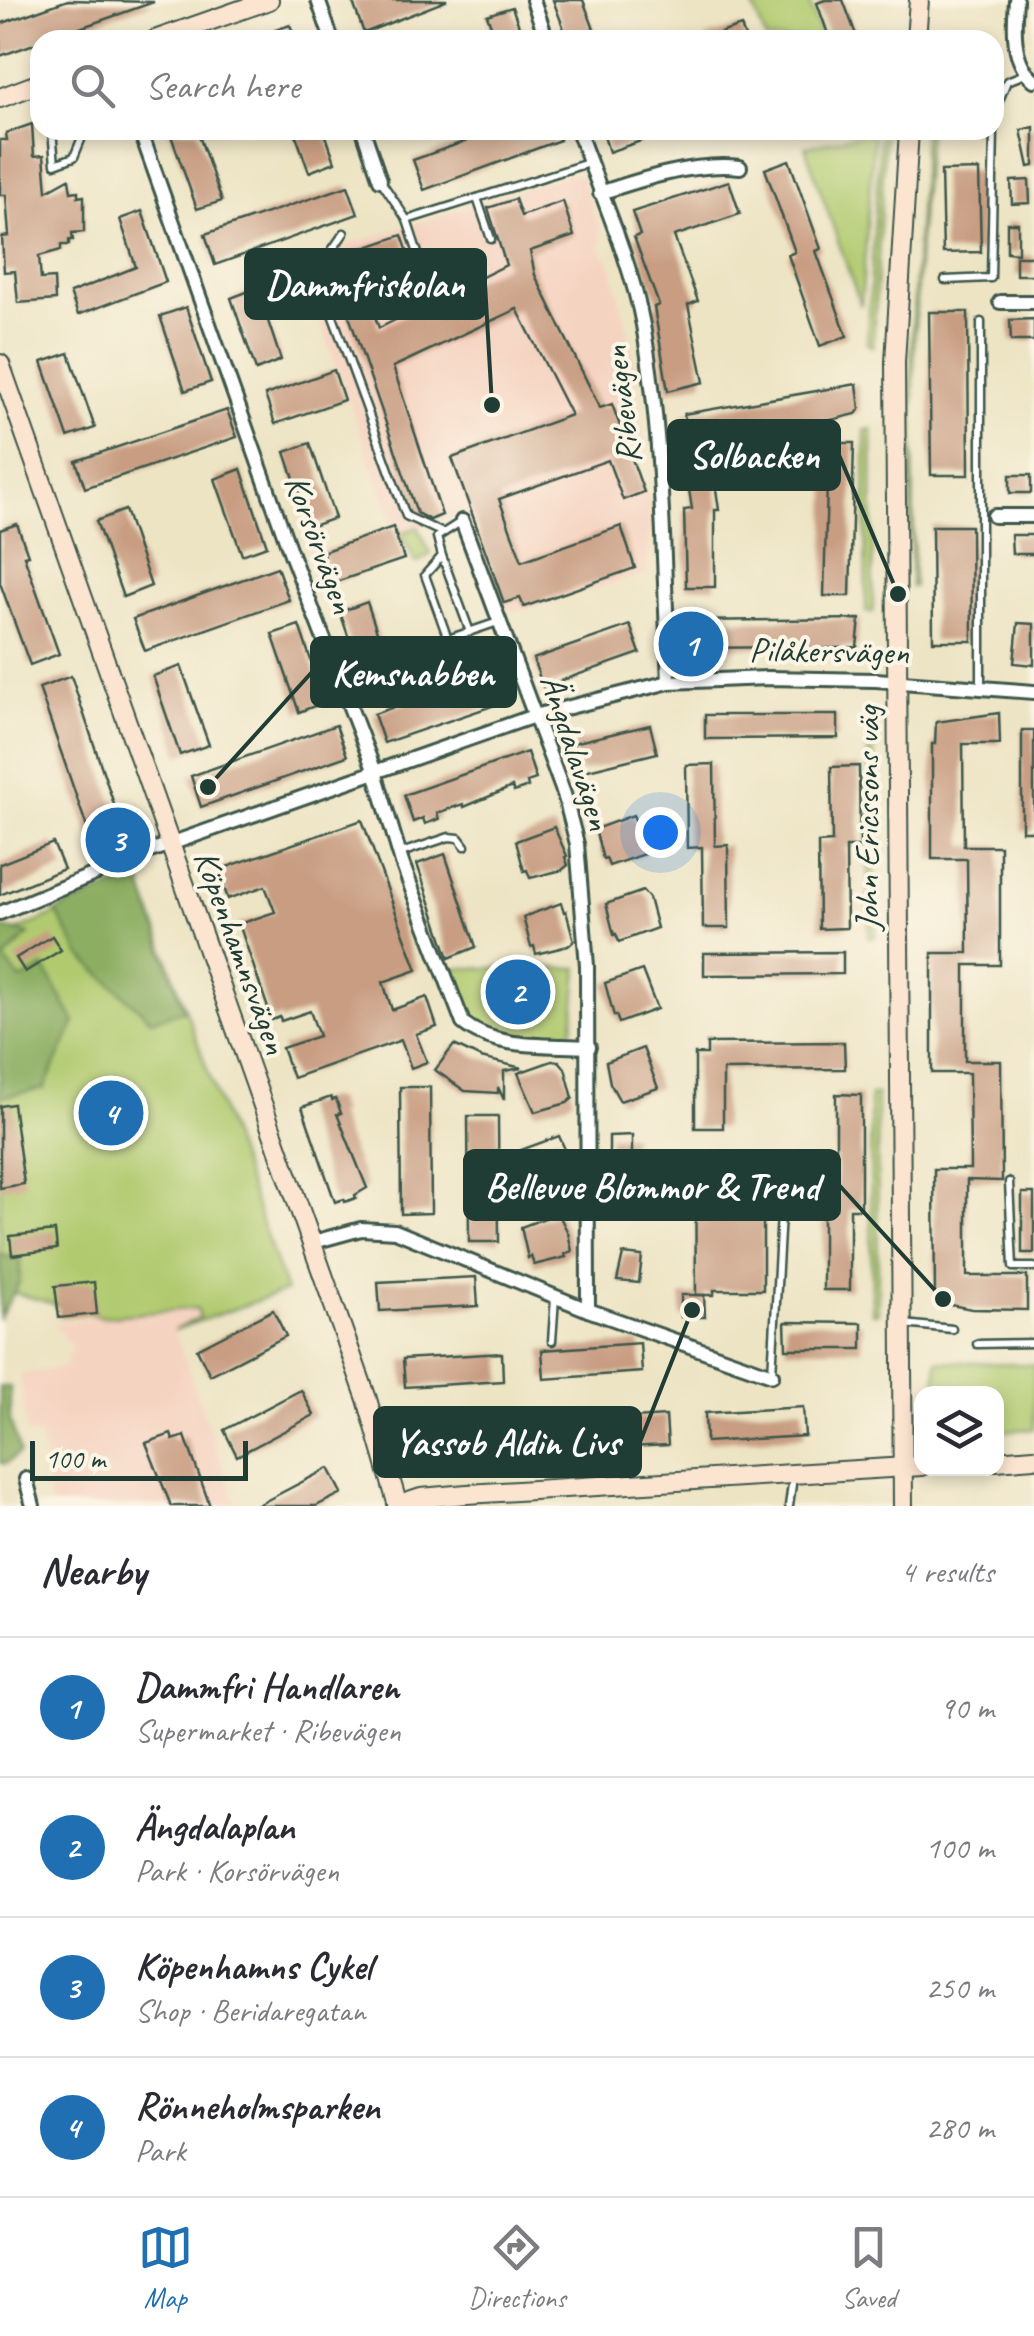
<!DOCTYPE html>
<html lang="en">
<head>
<meta charset="utf-8">
<style>
  :root { --surface:#fff; --page:#f2f2f3; --text:#2b2b33; --muted:#7c7c81; --line:#e1e1e2; --accent:#1f6fb2 }
  body { margin:0; font-family:Caveat,sans-serif; background:var(--page); color:var(--text) }
  .controls { position:absolute; right:30px; bottom:30px; display:grid; overflow:hidden; border-radius:20px; box-shadow:0 5px 15px #0003 }
  .controls button { width:90px; height:90px; display:grid; place-items:center; padding:0; border:0; border-bottom:2px solid var(--line); background:var(--surface); color:var(--text); font:50px sans-serif }
  .scale { position:absolute; left:30px; bottom:25px; width:218px; box-sizing:border-box; padding-left:10px; border:5px solid #1f3d34; border-top:0; font-size:28px; line-height:35px; white-space:nowrap; color:#1f3d34; -webkit-text-stroke:8px #fcf5e5; paint-order:stroke }
  .you { position:absolute; left:660px; top:832px; width:35px; height:35px; margin:-25px; border:8px solid #fff; border-radius:50%; background:#1a73e8; box-shadow:0 0 0 15px #1a73e833 }
  .badge { display:grid; place-items:center; width:65px; height:65px; border-radius:50%; background:var(--accent); color:#fff; font-size:32px; font-weight:700 }
  .pin { position:absolute; translate:-50% -50%; border:5px solid #fff; box-shadow:0 2px 10px #0006 }
  .list { margin:0; padding:0; list-style:none }
  h2 { display:flex; justify-content:space-between; align-items:center; height:130px; margin:0; padding:0 40px; font-size:42px }
  h2 small { font-size:32px; font-weight:400; color:var(--muted) }
  .list li { display:grid; grid-template-columns:65px 1fr auto; gap:30px; align-items:center; box-sizing:border-box; height:140px; padding:0 40px; border-top:2px solid var(--line) }
  .list b { display:block; font-size:38px; white-space:nowrap }
  .list p { margin:0; font-size:32px; white-space:nowrap; color:var(--muted) }
  .list em { font-size:32px; font-style:normal; color:var(--muted) }
  .icon { flex:none; width:55px; height:55px; fill:none; stroke:currentColor; stroke-width:2; stroke-linecap:round; stroke-linejoin:round }
  .map { position:relative; flex:none; width:1034px; height:1506px; overflow:hidden }
  .search { position:absolute; background:var(--surface); box-shadow:0 5px 15px #0003; left:30px; right:30px; top:30px; height:110px; display:flex; align-items:center; gap:25px; box-sizing:border-box; padding:0 35px; border-radius:30px; color:var(--muted); font-size:38px }
  .sheet { height:690px; background:var(--surface) }
  nav { display:flex; justify-content:space-around; align-items:center; box-sizing:border-box; height:140px; border-top:2px solid var(--line); background:var(--surface); font-size:28px; color:var(--muted) }
  nav a { display:grid; justify-items:center; gap:5px }
  nav .on { color:var(--accent) }
  .map>svg:first-child { display:block }
</style>
</head>
<body>
<div class="map">
<svg width="1034" height="1506" viewBox="0 0 1034 1506">
  <rect width="100%" height="100%" fill="#fcf5e5"/>
  <filter id="ink" filterUnits="userSpaceOnUse"><feTurbulence type="fractalNoise" baseFrequency=".01" numOctaves="2"/><feDisplacementMap in="SourceGraphic" scale="20" xChannelSelector="R" yChannelSelector="G"/><feConvolveMatrix kernelMatrix="1 2 1 2 8 2 1 2 1" color-interpolation-filters="sRGB"/></filter>
  <filter id="wash" filterUnits="userSpaceOnUse"><feTurbulence type="fractalNoise" baseFrequency=".0048" numOctaves="4" result="noise"/><feDisplacementMap in="SourceGraphic" scale="40" xChannelSelector="R" yChannelSelector="G"/><feGaussianBlur stdDeviation="2.25" result="paint"/><feColorMatrix in="noise" values="0 0 0 0 0 0 0 0 0 0 0 0 0 0 0 0 0 1.4 0 .05"/><feComposite in="paint" operator="in"/></filter>
  <g filter="url(#wash)">
    <rect width="100%" height="100%" fill="#ede4c4"/>
    <g fill="#f5d3c1">
      <path d="M 565,175 L 580,175 L 603,237 L 599,248 L 610,262 L 627,327 L 637,381 L 632,391 L 645,440 L 630,447 L 651,505 L 647,574 L 508,613 L 467,512 L 398,536 L 298,261 Z"/>
      <path d="M 197,1308 L 201,1317 L 174,1330 L 237,1506 L 50,1506 L 41,1435 L 27,1436 L 20,1374 L 68,1367 L 66,1354 L 72,1353 L 70,1341 L 64,1341 L 63,1332 L 57,1332 L 56,1324 L 119,1314 Z"/>
    </g>
    <g fill="#b1ca6f" stroke="#688452" stroke-width="2.5">
      <path d="M 751,0 L 808,0 L 823,40 L 766,40 Z"/>
      <path d="M 924,130 L 929,130 C 911,282 913,435 914,587 L 911,587 L 911,349 Z"/>
      <path d="M 865,133 L 874,137 L 861,306 L 805,147 Z"/>
      <path d="M 880,133 L 885,133 L 873,347 L 867,343 Z"/>
      <path d="M 872,429 L 873,612 L 866,612 L 865,430 Z"/>
      <path d="M 418,527 L 431,554 L 416,563 L 402,536 L 404,532 Z"/>
      <path d="M 868,750 L 874,750 L 875,937 L 869,938 Z"/>
      <path d="M 139,878 L 286,1291 L 174,1330 L 200,1317 L 197,1308 L 101,1317 L 0,1289 L 0,938 Z"/>
      <path d="M 453,968 L 578,968 L 573,1029 L 558,1037 L 482,1031 L 466,1015 Z"/>
      <path d="M 870,1095 L 877,1095 L 878,1313 L 872,1313 Z"/>
      <path d="M 937,1361 L 1034,1365 L 1034,1429 L 997,1431 L 996,1394 L 937,1393 Z"/>
    </g>
    <g fill="#8cae62" stroke="#56764b" stroke-width="2.5">
      <path d="M 139,876 L 184,1010 L 151,1020 L 80,955 L 56,911 Z"/>
      <path d="M 0,927 L 29,934 L 4,959 L 21,980 L 44,967 L 75,1022 L 44,1089 L 0,1097 Z"/>
      <path d="M 0,1255 L 20,1259 L 20,1282 L 0,1317 Z"/>
      <path d="M 0,1387 L 10,1387 L 10,1420 L 20,1453 L 6,1464 L 0,1463 Z"/>
    </g>
    <g id="blocks">
      <g fill="#c89d82">
        <path d="M 68,0 L 154,2 L 0,56 L 0,24 Z"/>
        <path d="M 352,0 L 446,0 L 446,1 L 364,33 Z"/>
        <path d="M 553,0 L 583,0 L 598,40 L 568,40 Z"/>
        <path d="M 825,0 L 843,0 L 858,40 L 830,40 L 817,3 Z"/>
        <path d="M 512,7 L 524,40 L 496,40 L 487,15 Z"/>
        <path d="M 290,25 L 296,40 L 252,40 L 252,38 Z"/>
        <path d="M 741,26 L 746,40 L 706,40 L 705,38 Z"/>
        <path d="M 32,124 L 34,156 L 44,155 L 47,191 L 69,179 L 71,192 L 78,191 L 78,197 L 84,196 L 84,232 L 72,233 L 73,240 L 69,240 L 69,245 L 61,245 L 61,250 L 39,256 L 41,279 L 54,278 L 55,300 L 18,303 L 15,271 L 4,272 L 2,237 L 9,236 L 6,195 L 0,195 L 0,140 L 7,140 L 6,133 Z"/>
        <path d="M 1034,127 L 1034,166 L 1029,167 L 1021,130 Z"/>
        <path d="M 169,130 L 197,130 L 222,201 L 197,209 Z"/>
        <path d="M 294,130 L 324,130 L 335,162 L 309,172 Z"/>
        <path d="M 497,130 L 556,130 L 560,140 L 424,190 L 413,160 Z"/>
        <path d="M 602,130 L 667,130 L 667,132 L 609,152 Z"/>
        <path d="M 789,160 L 821,249 L 816,251 L 847,336 L 820,346 L 788,255 L 795,252 L 765,169 Z"/>
        <path d="M 979,170 L 981,252 L 943,253 L 941,171 Z"/>
        <path d="M 1029,180 L 1030,203 L 1012,204 L 1011,181 Z"/>
        <path d="M 729,181 L 740,214 L 674,236 L 698,301 L 688,305 L 704,382 L 668,391 L 654,307 L 659,305 L 634,237 L 640,235 L 632,212 Z"/>
        <path d="M 348,186 L 358,214 L 215,265 L 205,234 Z"/>
        <path d="M 515,199 L 521,216 L 563,201 L 574,236 L 530,251 L 535,275 L 600,408 L 612,404 L 644,492 L 623,500 L 608,460 L 499,499 L 522,561 L 621,526 L 635,568 L 524,607 L 520,598 L 504,603 L 452,458 L 571,415 L 517,309 L 393,367 L 442,515 L 430,520 L 417,513 L 331,264 L 335,258 L 402,235 L 411,261 L 361,278 L 379,328 L 506,265 L 488,208 Z"/>
        <path d="M 142,211 L 166,282 L 78,315 L 70,293 L 136,267 L 120,219 Z"/>
        <path d="M 1007,223 L 1018,223 L 1018,253 L 1007,252 Z"/>
        <rect x="1016" y="256" width="18" height="19"/>
        <path d="M 257,288 L 281,360 L 256,370 L 231,298 Z"/>
        <path d="M 186,307 L 211,382 L 185,391 L 160,316 Z"/>
        <path d="M 929,312 L 968,312 L 969,475 L 931,475 Z"/>
        <path d="M 1034,319 L 1034,341 L 1011,341 L 1010,320 Z"/>
        <path d="M 69,353 L 95,428 L 68,437 L 42,362 Z"/>
        <path d="M 334,370 L 344,400 L 275,424 L 265,395 Z"/>
        <path d="M 857,384 L 860,409 L 856,414 L 811,425 L 709,440 L 719,510 L 715,510 L 715,587 L 686,587 L 684,510 L 692,509 L 681,437 L 687,436 L 684,414 Z"/>
        <path d="M 227,410 L 237,437 L 85,488 L 76,461 Z"/>
        <path d="M 310,443 L 335,518 L 310,527 L 285,452 Z"/>
        <path d="M 828,443 L 854,443 L 850,596 L 824,596 Z"/>
        <path d="M 241,469 L 267,546 L 242,555 L 215,479 Z"/>
        <rect x="1010" y="475" width="21" height="18"/>
        <path d="M 125,510 L 151,586 L 123,597 L 96,521 Z"/>
        <path d="M 17,524 L 28,555 L 24,556 L 59,654 L 30,665 L 0,583 L 0,530 Z"/>
        <path d="M 932,526 L 971,526 L 972,641 L 933,641 Z"/>
        <path d="M 393,527 L 404,559 L 333,583 L 322,552 Z"/>
        <path d="M 1011,535 L 1034,535 L 1034,554 L 1012,554 Z"/>
        <path d="M 277,567 L 289,600 L 145,651 L 133,619 Z"/>
        <path d="M 367,602 L 393,680 L 366,689 L 340,612 Z"/>
        <path d="M 860,619 L 857,647 L 793,650 L 793,647 L 685,648 L 685,621 Z"/>
        <path d="M 1018,623 L 1034,624 L 1034,665 L 1014,663 Z"/>
        <path d="M 299,625 L 325,702 L 299,712 L 272,634 Z"/>
        <path d="M 630,625 L 640,653 L 543,687 L 533,659 Z"/>
        <path d="M 181,666 L 209,745 L 180,755 L 153,676 Z"/>
        <path d="M 500,670 L 510,700 L 384,743 L 374,714 Z"/>
        <path d="M 71,676 L 124,834 L 93,845 L 39,688 Z"/>
        <path d="M 999,713 L 1000,744 L 963,744 L 964,846 L 1000,846 L 1000,965 L 965,965 L 965,1061 L 1001,1061 L 1002,1181 L 967,1180 L 967,1276 L 1027,1276 L 1027,1310 L 972,1309 L 935,1302 L 934,1169 L 970,1169 L 969,1073 L 932,1073 L 932,953 L 968,953 L 967,859 L 932,859 L 932,744 L 935,744 L 936,722 Z"/>
        <path d="M 705,715 L 838,715 L 838,738 L 705,739 Z"/>
        <path d="M 336,725 L 347,756 L 201,807 L 191,776 Z"/>
        <path d="M 650,725 L 657,753 L 580,772 L 573,743 Z"/>
        <rect x="1022" y="730" width="12" height="101"/>
        <path d="M 527,752 L 536,779 L 527,782 L 528,787 L 514,792 L 512,787 L 464,807 L 463,804 L 437,813 L 439,819 L 425,824 L 423,818 L 413,822 L 404,795 Z"/>
        <path d="M 714,764 L 715,846 L 728,845 L 729,928 L 703,928 L 702,847 L 687,848 L 686,765 Z"/>
        <path d="M 859,766 L 860,847 L 846,847 L 847,928 L 819,929 L 818,843 L 832,842 L 831,767 Z"/>
        <path d="M 633,815 L 646,844 L 644,845 L 647,853 L 609,866 L 606,858 L 603,859 L 595,829 Z"/>
        <path d="M 362,820 L 417,970 L 383,982 L 392,1010 L 427,997 L 437,1027 L 416,1034 L 427,1062 L 411,1068 L 401,1040 L 293,1078 L 282,1048 L 319,1036 L 310,1011 L 281,1021 L 280,1017 L 272,1020 L 239,924 L 275,912 L 265,886 L 228,899 L 218,870 Z"/>
        <path d="M 554,827 L 567,856 L 565,857 L 568,865 L 562,870 L 530,878 L 527,870 L 524,871 L 516,841 Z"/>
        <path d="M 53,843 L 64,869 L 0,895 L 0,864 Z"/>
        <path d="M 445,854 L 476,947 L 449,958 L 417,864 Z"/>
        <path d="M 643,891 L 649,898 L 657,928 L 619,942 L 616,934 L 614,935 L 606,904 Z"/>
        <path d="M 561,903 L 564,912 L 566,911 L 574,941 L 568,946 L 536,954 L 534,946 L 531,947 L 523,917 Z"/>
        <path d="M 52,936 L 61,950 L 25,972 L 16,958 Z"/>
        <path d="M 843,952 L 843,974 L 704,975 L 704,953 Z"/>
        <path d="M 642,970 L 657,1009 L 619,1023 L 616,1015 L 614,1016 L 605,983 Z"/>
        <path d="M 844,1042 L 845,1069 L 723,1070 L 723,1128 L 695,1128 L 695,1054 L 707,1054 L 707,1043 Z"/>
        <path d="M 454,1045 L 481,1058 L 522,1068 L 504,1071 L 504,1100 L 498,1087 L 498,1093 L 465,1091 L 435,1070 Z"/>
        <path d="M 643,1048 L 658,1088 L 620,1101 L 610,1083 L 606,1062 Z"/>
        <path d="M 552,1061 L 559,1061 L 565,1068 L 573,1098 L 567,1103 L 535,1112 L 518,1073 Z"/>
        <path d="M 400,1087 L 430,1087 L 431,1213 L 401,1214 Z"/>
        <path d="M 836,1094 L 861,1095 L 861,1209 L 850,1209 L 850,1290 L 823,1290 L 823,1209 L 836,1209 Z"/>
        <path d="M 331,1097 L 332,1100 L 336,1099 L 341,1113 L 337,1114 L 367,1188 L 355,1195 L 356,1198 L 345,1202 L 344,1199 L 335,1202 L 302,1107 Z"/>
        <path d="M 13,1104 L 24,1184 L 0,1188 L 0,1106 Z"/>
        <path d="M 468,1116 L 498,1116 L 499,1242 L 469,1242 Z"/>
        <path d="M 632,1135 L 632,1163 L 609,1163 L 609,1136 Z"/>
        <path d="M 559,1136 L 572,1165 L 570,1166 L 573,1174 L 567,1179 L 535,1188 L 532,1179 L 529,1180 L 521,1150 Z"/>
        <path d="M 695,1155 L 712,1155 L 711,1159 L 763,1159 L 763,1290 L 714,1290 L 714,1295 L 696,1295 Z"/>
        <rect x="1022" y="1193" width="12" height="60"/>
        <path d="M 558,1213 L 568,1233 L 572,1251 L 565,1254 L 566,1257 L 534,1265 L 531,1256 L 528,1258 L 521,1227 Z"/>
        <path d="M 55,1231 L 57,1249 L 12,1255 L 10,1236 Z"/>
        <path d="M 623,1254 L 642,1256 L 639,1283 L 617,1281 Z"/>
        <path d="M 476,1277 L 478,1306 L 380,1311 L 378,1282 Z"/>
        <path d="M 94,1282 L 97,1314 L 59,1318 L 55,1286 Z"/>
        <path d="M 681,1295 L 704,1295 L 705,1317 L 681,1317 Z"/>
        <path d="M 273,1310 L 286,1336 L 210,1375 L 197,1349 Z"/>
        <path d="M 785,1322 L 862,1323 L 862,1349 L 786,1349 Z"/>
        <path d="M 640,1343 L 642,1372 L 544,1379 L 542,1350 Z"/>
        <path d="M 502,1353 L 503,1381 L 405,1387 L 403,1359 Z"/>
        <path d="M 301,1390 L 314,1415 L 237,1456 L 224,1430 Z"/>
        <path d="M 803,1407 L 805,1436 L 706,1442 L 705,1413 Z"/>
        <path d="M 666,1416 L 668,1445 L 569,1450 L 568,1422 Z"/>
        <path d="M 171,1434 L 173,1440 L 185,1436 L 210,1506 L 171,1506 L 146,1443 Z"/>
        <path d="M 329,1468 L 342,1493 L 316,1506 L 256,1506 Z"/>
      </g>
    </g>
  </g>
  <g filter="url(#ink)">
    <use href="#blocks" fill-opacity="0" stroke="#3e564a" stroke-width="2.5"/>
    <g fill="none" stroke-linecap="round" stroke-linejoin="round">
      <g stroke="#3e564a" stroke-width="11">
        <g id="lane">
          <path d="M 994,113 L 1007,81 L 1025,74"/>
          <path d="M 52,130 L 55,164 L 74,157 L 85,130"/>
          <path d="M 381,181 L 407,220 L 429,287"/>
          <path d="M 477,198 L 491,239"/>
          <path d="M 407,220 L 588,163"/>
          <path d="M 344,233 L 321,266 L 321,284 L 406,516 L 443,533"/>
          <path d="M 945,280 L 991,278 L 994,130"/>
          <path d="M 981,322 L 981,686"/>
          <path d="M 442,556 L 437,537 L 462,521"/>
          <path d="M 470,632 L 442,556 L 425,575 L 448,639 L 498,622"/>
          <path d="M 401,853 L 449,837 L 459,838 L 465,846"/>
          <path d="M 1009,1182 L 1013,1267 L 1034,1267"/>
          <path d="M 904,1324 L 952,1329"/>
          <path d="M 552,1341 L 555,1298"/>
          <path d="M 977,1344 L 1034,1343"/>
          <path d="M 772,1374 L 782,1196"/>
          <path d="M 789,1506 L 793,1477"/>
        </g>
      </g>
      <g stroke="#3e564a" stroke-width="18">
        <g id="street">
          <path d="M 318,0 L 332,40"/>
          <path d="M 533,0 L 547,40"/>
          <path d="M 1016,0 C 1014,26 1011,62 1034,80"/>
          <path d="M 140,130 L 291,554 L 375,772 L 402,863 L 463,1023 C 496,1050 549,1044 589,1047"/>
          <path d="M 363,130 L 380,180"/>
          <path d="M 578,130 C 600,192 631,261 643,325 C 664,444 663,563 669,682"/>
          <path d="M 600,193 C 642,179 695,162 740,167"/>
          <path d="M 1000,302 L 1034,302"/>
          <path d="M 994,516 L 1034,516"/>
          <path d="M 462,521 L 564,794 L 577,844 L 587,966 L 588,1310"/>
          <path d="M 0,913 L 153,850 L 534,716 L 669,682 L 767,678 L 876,680 L 1034,692"/>
          <path d="M 310,1243 L 361,1229 L 395,1231 L 588,1310 L 772,1375"/>
          <path d="M 26,1479 L 33,1506"/>
        </g>
      </g>
      <g stroke="#3e564a" stroke-width="22">
        <g id="secondary">
          <path d="M 155,40 L 269,0"/>
          <path d="M 916,40 L 919,0"/>
          <path d="M 0,98 L 40,83"/>
          <path d="M 0,364 L 367,1399 L 398,1506"/>
          <path d="M 996,1461 L 1034,1458"/>
          <path d="M 397,1506 L 421,1498 L 467,1494 L 922,1466"/>
          <path d="M 903,1506 L 895,362 L 909,130"/>
        </g>
      </g>
      <use href="#lane" stroke="#fff" stroke-width="6"/>
      <use href="#street" stroke="#fff" stroke-width="12"/>
      <use href="#secondary" stroke="#fce5d0" stroke-width="18"/>
    </g>
  </g>
  <g text-anchor="middle" dominant-baseline="central" stroke-width="8" stroke-linejoin="round" paint-order="stroke">
    <g font-size="35" fill="#1f3d34" stroke="#fcf5e5">
      <text transform="translate(622 405) rotate(-97)">Ribevägen</text>
      <text transform="translate(320 544) rotate(70)">Korsörvägen</text>
      <text transform="translate(829 651) rotate(1)">Pilåkersvägen</text>
      <text transform="translate(576 752) rotate(72)">Ängdalavägen</text>
      <text transform="translate(867 818) rotate(-90)">John Ericssons väg</text>
      <text transform="translate(241 952) rotate(70)">Köpenhamnsvägen</text>
    </g>
  </g>
  <path fill="none" stroke="#1f3d34" stroke-width="4" d="M492 405L485 284M898 594L839 455M208 787L312 672M943 1299L839 1185M692 1310L640 1442"/>
  <g fill="#1f3d34" stroke="#fcf5e5" stroke-width="4">
    <circle cx="492" cy="405" r="10"/>
    <circle cx="898" cy="594" r="10"/>
    <circle cx="208" cy="787" r="10"/>
    <circle cx="943" cy="1299" r="10"/>
    <circle cx="692" cy="1310" r="10"/>
  </g>
  <g fill="#1f3d34" stroke="#1f3d34" stroke-width="4">
    <rect x="246" y="250" width="239" height="68" rx="10"/>
    <rect x="669" y="421" width="170" height="68" rx="10"/>
    <rect x="312" y="638" width="203" height="68" rx="10"/>
    <rect x="465" y="1151" width="374" height="68" rx="10"/>
    <rect x="375" y="1408" width="265" height="68" rx="10"/>
  </g>
  <g font-size="38" text-anchor="middle" font-weight="bold" fill="#fff">
    <text x="365" y="297">Dammfriskolan</text>
    <text x="754" y="468">Solbacken</text>
    <text x="413" y="686">Kemsnabben</text>
    <text x="652" y="1199">Bellevue Blommor &amp; Trend</text>
    <text x="507" y="1455">Yassob Aldin Livs</text>
  </g>
</svg>
<div class="controls">
<button><svg class="icon" aria-label="layers" viewBox="0 0 24 24"><path d="M12 4l9 5-9 5-9-5zM3 14l9 5 9-5"/></svg></button>
</div>
<div class="scale">100 m</div>
<div class="you"></div>
<div class="pin badge" style="left:691px;top:644px">1</div>
<div class="pin badge" style="left:518px;top:992px">2</div>
<div class="pin badge" style="left:118px;top:840px">3</div>
<div class="pin badge" style="left:111px;top:1113px">4</div>
<div class="search"><svg class="icon" aria-label="search" viewBox="0 0 24 24"><circle cx="10" cy="10" r="6"/><path d="M15 15l6 6"/></svg>Search here</div>
</div>
<section class="sheet">
<h2>Nearby<small>4 results</small></h2>
<ul class="list">
<li><span class="badge">1</span><div><b>Dammfri Handlaren</b><p>Supermarket · Ribevägen</p></div><em>90 m</em></li>
<li><span class="badge">2</span><div><b>Ängdalaplan</b><p>Park · Korsörvägen</p></div><em>100 m</em></li>
<li><span class="badge">3</span><div><b>Köpenhamns Cykel</b><p>Shop · Beridaregatan</p></div><em>250 m</em></li>
<li><span class="badge">4</span><div><b>Rönneholmsparken</b><p>Park</p></div><em>280 m</em></li>
</ul>
</section>
<nav>
<a class="on"><svg class="icon" aria-label="map" viewBox="0 0 24 24"><path d="M3 6l6-2 6 2 6-2v14l-6 2-6-2-6 2zM9 4v14M15 6v14"/></svg>Map</a>
<a><svg class="icon" aria-label="directions" viewBox="0 0 24 24"><path d="M12 3l9 9-9 9-9-9zM9 14v-3h6M13 9l2 2-2 2"/></svg>Directions</a>
<a><svg class="icon" aria-label="saved" viewBox="0 0 24 24"><path d="M7 4h10v16l-5-4-5 4z"/></svg>Saved</a>
</nav>
</body>
</html>
